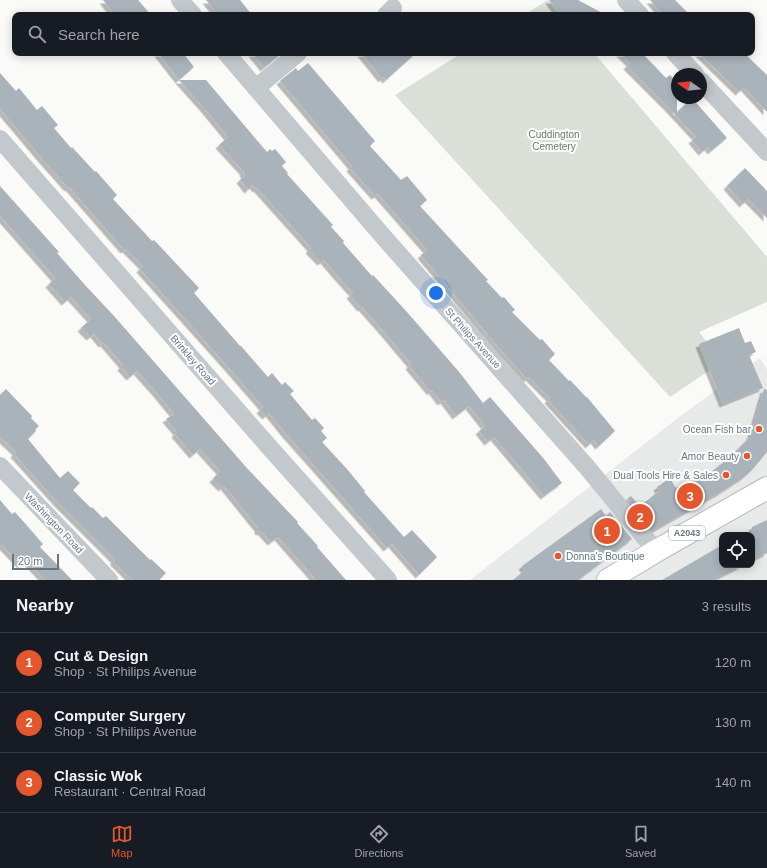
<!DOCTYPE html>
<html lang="en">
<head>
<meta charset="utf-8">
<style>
  :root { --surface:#171b24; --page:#242831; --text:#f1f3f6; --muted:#9ea1a6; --line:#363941; --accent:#e4572e }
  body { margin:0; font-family:Arial,sans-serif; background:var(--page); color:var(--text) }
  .controls { position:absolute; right:12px; bottom:12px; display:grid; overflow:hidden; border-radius:8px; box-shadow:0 2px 10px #0003 }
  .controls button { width:36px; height:36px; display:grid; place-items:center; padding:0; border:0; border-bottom:1px solid var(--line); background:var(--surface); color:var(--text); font:20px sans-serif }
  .compass { position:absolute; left:671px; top:68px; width:36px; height:36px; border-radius:50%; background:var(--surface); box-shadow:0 2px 10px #0003; rotate:284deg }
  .scale { position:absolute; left:12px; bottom:10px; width:47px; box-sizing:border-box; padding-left:4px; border:2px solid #657683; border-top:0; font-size:11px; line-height:14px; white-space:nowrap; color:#657683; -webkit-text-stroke:3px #fff; paint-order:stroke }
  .you { position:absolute; left:436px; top:293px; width:14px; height:14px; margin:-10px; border:3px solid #fff; border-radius:50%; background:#1a73e8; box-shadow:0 0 0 6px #1a73e833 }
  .badge { display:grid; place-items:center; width:26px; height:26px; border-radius:50%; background:var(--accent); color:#fff; font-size:13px; font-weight:700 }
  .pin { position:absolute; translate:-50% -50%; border:2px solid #fff; box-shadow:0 1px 4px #0006 }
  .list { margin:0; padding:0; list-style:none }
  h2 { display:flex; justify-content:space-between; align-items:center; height:52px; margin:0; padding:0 16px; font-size:17px }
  h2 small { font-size:13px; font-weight:400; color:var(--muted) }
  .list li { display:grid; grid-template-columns:26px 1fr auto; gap:12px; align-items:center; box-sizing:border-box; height:60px; padding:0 16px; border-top:1px solid var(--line) }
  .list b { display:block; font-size:15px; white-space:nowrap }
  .list p { margin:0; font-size:13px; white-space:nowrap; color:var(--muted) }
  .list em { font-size:13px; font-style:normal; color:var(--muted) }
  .icon { flex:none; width:22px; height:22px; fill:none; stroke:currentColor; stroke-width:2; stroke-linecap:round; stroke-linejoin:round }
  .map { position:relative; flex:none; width:767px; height:580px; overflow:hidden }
  .search { position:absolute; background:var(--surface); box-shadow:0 2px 10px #0003; left:12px; right:12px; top:12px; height:44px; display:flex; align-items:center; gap:10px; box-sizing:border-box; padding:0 14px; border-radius:8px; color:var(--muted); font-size:15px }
  .sheet { height:232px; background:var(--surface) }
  nav { display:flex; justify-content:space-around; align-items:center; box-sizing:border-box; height:56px; border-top:1px solid var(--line); background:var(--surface); font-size:11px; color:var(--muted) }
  nav a { display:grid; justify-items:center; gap:2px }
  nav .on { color:var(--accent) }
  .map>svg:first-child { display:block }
</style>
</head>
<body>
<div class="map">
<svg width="767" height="580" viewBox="0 0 767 580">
  <defs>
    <filter id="shadow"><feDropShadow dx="-3.5" dy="3.5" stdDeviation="0" flood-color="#0004"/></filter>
  </defs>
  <rect width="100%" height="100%" fill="#fafaf8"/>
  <path fill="#e8e9e9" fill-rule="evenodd" d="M 760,358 L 767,370 L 767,580 L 470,580 L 683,414 ZM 722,535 L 752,535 L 752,565 L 722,565 Z"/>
  <g fill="#dadfd7">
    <path d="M 548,0 L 562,15 L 524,15 Z"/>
    <path d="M 462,53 L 594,53 L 767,257 L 767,302 L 699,332 L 722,362 L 670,397 L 395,95 Z"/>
  </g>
  <g fill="#aab3b9" filter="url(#shadow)">
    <path d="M 103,0 L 138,0 L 151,15 L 115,15 Z"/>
    <path d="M 206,0 L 240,0 L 252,15 L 218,15 Z"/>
    <path d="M 549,0 L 578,0 L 606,15 L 561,15 L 558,13 Z"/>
    <path d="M 650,0 L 675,0 L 690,15 L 663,15 Z"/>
    <path d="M 158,53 L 183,53 L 194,67 L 179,80 Z"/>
    <path d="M 252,53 L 282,53 L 264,68 Z"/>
    <path d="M 361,53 L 416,53 L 386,80 L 384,77 L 382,79 Z"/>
    <path d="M 620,53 L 642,53 L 666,78 L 670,75 L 677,83 L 677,112 L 692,98 L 727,138 L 711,151 L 708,147 L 702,152 L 692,140 L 696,137 L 670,109 L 627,66 L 630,63 Z"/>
    <path d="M 699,53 L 744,53 L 767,75 L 767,112 L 744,87 L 739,92 Z"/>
    <path d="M 308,63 L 375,141 L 370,146 L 401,180 L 407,176 L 427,200 L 420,206 L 488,280 L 486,281 L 502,298 L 504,297 L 515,310 L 512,312 L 540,340 L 542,339 L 555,354 L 549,360 L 569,381 L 570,380 L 586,397 L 587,397 L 615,431 L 599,446 L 594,440 L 589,445 L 548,400 L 550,398 L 529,377 L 527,379 L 499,348 L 421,255 L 427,250 L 378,194 L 375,196 L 350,168 L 352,166 L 280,81 L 296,68 L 298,71 Z"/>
    <path d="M 0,73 L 16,91 L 19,88 L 37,110 L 42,106 L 58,125 L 54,128 L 71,148 L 72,147 L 95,172 L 96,171 L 117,195 L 113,199 L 152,241 L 154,240 L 199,288 L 194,293 L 240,346 L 241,346 L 268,377 L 272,373 L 282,385 L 285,382 L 294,391 L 290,394 L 312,420 L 315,418 L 324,428 L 321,431 L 327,438 L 322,442 L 347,469 L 365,491 L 364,492 L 404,537 L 412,530 L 437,557 L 419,575 L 392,544 L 387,548 L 286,434 L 269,413 L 266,416 L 260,410 L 263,407 L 221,359 L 140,269 L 143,266 L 126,249 L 124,250 L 69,187 L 68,188 L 44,161 L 0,109 Z"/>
    <path d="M 179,80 L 206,80 L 267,152 L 270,149 L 272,151 L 275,149 L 286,162 L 282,166 L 288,173 L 287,174 L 333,225 L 331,227 L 344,241 L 343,243 L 372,276 L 373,275 L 407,312 L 460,373 L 483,403 L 490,397 L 544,459 L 562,483 L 544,496 L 494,437 L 488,442 L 479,431 L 485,426 L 469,406 L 456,416 L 444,400 L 441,402 L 432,390 L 431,392 L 409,366 L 411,364 L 385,333 L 362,307 L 361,308 L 350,295 L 353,293 L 335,273 L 324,260 L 321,262 L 309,250 L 311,248 L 257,188 L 256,189 L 253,185 L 248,190 L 240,180 L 245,175 L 243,173 L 244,172 L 219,145 L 228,137 L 204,108 Z"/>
    <path d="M 745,168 L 767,191 L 767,218 L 748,199 L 743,204 L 727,186 Z"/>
    <path d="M 0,186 L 59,252 L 57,253 L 85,285 L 114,316 L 246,467 L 298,522 L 297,523 L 318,546 L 317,547 L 346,580 L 316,580 L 278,537 L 271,542 L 262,532 L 258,531 L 258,528 L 224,486 L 222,488 L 213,479 L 220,471 L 200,449 L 193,455 L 175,434 L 177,432 L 166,419 L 174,414 L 155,391 L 137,371 L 130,377 L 121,367 L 123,365 L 104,343 L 102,344 L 94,334 L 90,337 L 81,328 L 91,319 L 71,297 L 65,302 L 49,284 L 55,278 L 0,216 Z"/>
    <path d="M 739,328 L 745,343 L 751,341 L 756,352 L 749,355 L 763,388 L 723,404 L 699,344 Z"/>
    <path d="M 6,389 L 32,416 L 31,418 L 39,426 L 35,430 L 36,431 L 28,439 L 60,478 L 68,471 L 80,483 L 73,490 L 91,508 L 92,507 L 103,518 L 106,516 L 150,560 L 151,559 L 166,573 L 159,580 L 132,580 L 113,561 L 115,560 L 57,502 L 14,454 L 16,452 L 0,437 L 0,395 Z"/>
    <path d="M 764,389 L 767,390 L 767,452 L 752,470 L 744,477 L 721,492 L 653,531 L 627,499 L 631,496 L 640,506 L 659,491 L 657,487 L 670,478 L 676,488 L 679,486 L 680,487 L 687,483 L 687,486 L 706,472 L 707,475 L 729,458 L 750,437 Z"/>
    <path d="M 0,500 L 12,514 L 15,512 L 43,544 L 40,547 L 72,580 L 45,580 L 26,560 L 21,565 L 0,543 Z"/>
    <path d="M 601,509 L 606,516 L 610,512 L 632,539 L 578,580 L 513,580 L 525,570 L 522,566 Z"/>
    <path d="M 767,520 L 767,553 L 752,560 L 752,527 Z"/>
    <path d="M 722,545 L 722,565 L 743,565 L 713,580 L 662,580 Z"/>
  </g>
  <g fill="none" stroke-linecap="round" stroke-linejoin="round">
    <g stroke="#b5babe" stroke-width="24">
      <path id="primary" d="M 608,580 L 656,551 L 767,488"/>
    </g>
    <g stroke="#c3c8cc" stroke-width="18">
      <path d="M 180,0 L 193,15"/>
      <path d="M 626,0 L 640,15"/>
      <path d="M 386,15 L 393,8"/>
      <path d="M 226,53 L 381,234 L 586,466 L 656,551"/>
      <path d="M 675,53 L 695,74"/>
      <path d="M 701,81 L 767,152"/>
      <path d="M 256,88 L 298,53"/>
      <path d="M 0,139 L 271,449 L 388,580"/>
      <path d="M 0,466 L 109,580"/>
    </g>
    <use href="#primary" stroke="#fff" stroke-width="22"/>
  </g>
  <g fill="#e4572e" stroke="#fff" stroke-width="1.5">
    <circle cx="759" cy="429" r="4"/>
    <circle cx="747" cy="456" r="4"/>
    <circle cx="726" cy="475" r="4"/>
    <circle cx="558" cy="556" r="4"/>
  </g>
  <g text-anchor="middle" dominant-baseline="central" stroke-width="4" stroke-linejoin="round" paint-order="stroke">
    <rect fill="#fff" stroke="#939fa8" stroke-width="1" x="669" y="526" width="36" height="14" rx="3"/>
    <g font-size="9" font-weight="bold" fill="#657683">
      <text x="687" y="533">A2043</text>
    </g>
    <g font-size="10" fill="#687a64" stroke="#fff">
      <text x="554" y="134">Cuddington<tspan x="554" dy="12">Cemetery</tspan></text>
    </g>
    <g font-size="10" fill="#657683" stroke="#fff">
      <text transform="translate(473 338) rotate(48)">St Philips Avenue</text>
      <text transform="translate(193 360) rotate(49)">Brinkley Road</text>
      <text transform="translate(54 523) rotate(46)">Washington Road</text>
    </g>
    <g font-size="10" fill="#657683" stroke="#fff" text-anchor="end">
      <text x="751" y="429">Ocean Fish bar</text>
      <text x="739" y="456">Amor Beauty</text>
      <text x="718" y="475">Dual Tools Hire &amp; Sales</text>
      <text x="566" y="556" text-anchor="start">Donna's Boutique</text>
    </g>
  </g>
</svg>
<div class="controls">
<button><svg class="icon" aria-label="locate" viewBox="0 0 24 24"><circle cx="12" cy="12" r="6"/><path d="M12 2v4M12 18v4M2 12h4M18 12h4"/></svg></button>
</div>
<svg class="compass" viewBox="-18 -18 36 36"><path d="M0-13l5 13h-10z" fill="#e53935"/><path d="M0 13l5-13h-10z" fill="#9ea1a6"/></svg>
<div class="scale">20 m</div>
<div class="you"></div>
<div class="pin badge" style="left:607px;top:531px">1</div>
<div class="pin badge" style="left:640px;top:517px">2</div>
<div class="pin badge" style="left:690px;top:496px">3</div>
<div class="search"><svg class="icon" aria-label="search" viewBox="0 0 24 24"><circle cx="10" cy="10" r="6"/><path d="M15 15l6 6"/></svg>Search here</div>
</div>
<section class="sheet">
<h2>Nearby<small>3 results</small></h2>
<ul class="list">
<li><span class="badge">1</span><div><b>Cut &amp; Design</b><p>Shop · St Philips Avenue</p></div><em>120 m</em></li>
<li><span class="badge">2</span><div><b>Computer Surgery</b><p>Shop · St Philips Avenue</p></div><em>130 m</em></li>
<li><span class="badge">3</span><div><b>Classic Wok</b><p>Restaurant · Central Road</p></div><em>140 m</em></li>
</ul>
</section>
<nav>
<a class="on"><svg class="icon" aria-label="map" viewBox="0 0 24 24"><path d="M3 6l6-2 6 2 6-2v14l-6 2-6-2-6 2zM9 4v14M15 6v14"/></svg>Map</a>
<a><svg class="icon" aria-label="directions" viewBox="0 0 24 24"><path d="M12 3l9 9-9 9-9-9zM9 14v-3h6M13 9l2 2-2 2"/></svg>Directions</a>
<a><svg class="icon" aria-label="saved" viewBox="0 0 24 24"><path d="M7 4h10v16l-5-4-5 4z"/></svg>Saved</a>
</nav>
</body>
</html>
